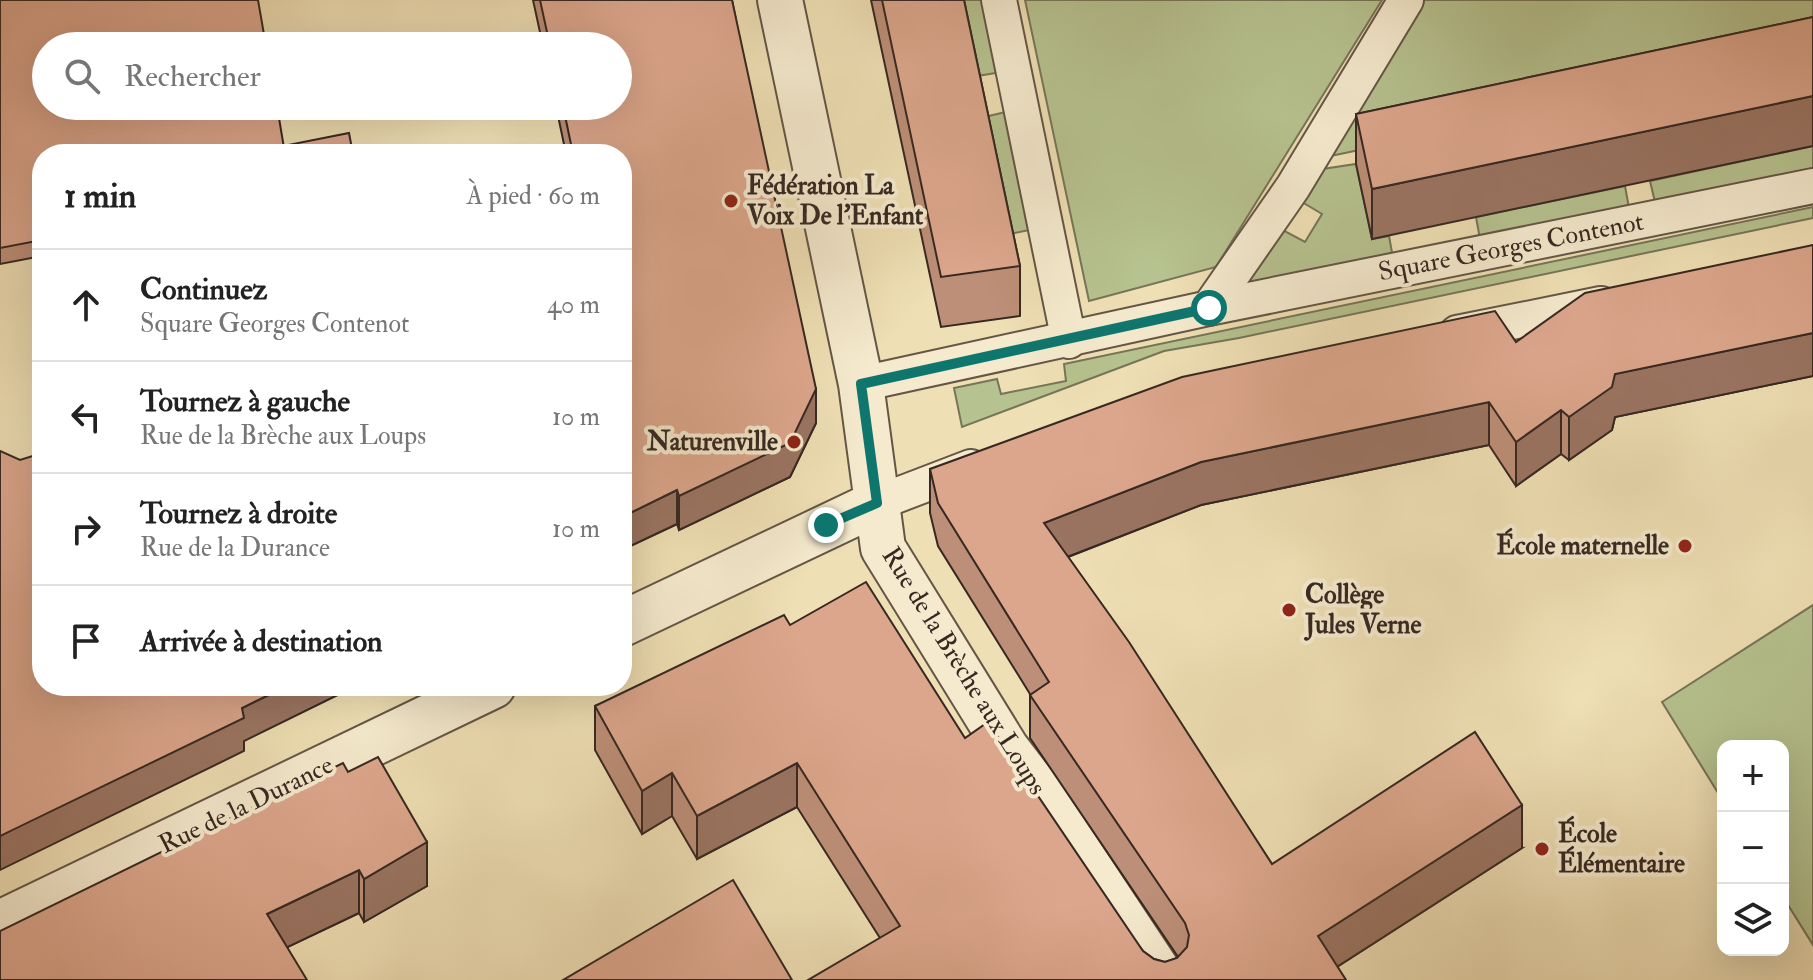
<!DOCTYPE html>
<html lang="fr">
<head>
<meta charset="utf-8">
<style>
  :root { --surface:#fff; --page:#f2f2f2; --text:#222; --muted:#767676; --line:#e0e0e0 }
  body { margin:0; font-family:"IM FELL Double Pica",serif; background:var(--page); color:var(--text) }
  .controls { position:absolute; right:24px; bottom:24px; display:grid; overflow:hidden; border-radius:16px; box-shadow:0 8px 32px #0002 }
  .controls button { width:72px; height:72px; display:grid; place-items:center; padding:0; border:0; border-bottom:2px solid var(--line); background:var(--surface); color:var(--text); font:40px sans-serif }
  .stop { position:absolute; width:24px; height:24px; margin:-18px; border:6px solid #0f766e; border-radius:50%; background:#fff }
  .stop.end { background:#0f766e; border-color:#fff; box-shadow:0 2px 8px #0008 }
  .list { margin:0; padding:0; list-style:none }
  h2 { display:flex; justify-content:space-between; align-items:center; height:104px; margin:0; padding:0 32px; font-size:34px }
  h2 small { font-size:26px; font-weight:400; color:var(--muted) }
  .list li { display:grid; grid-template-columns:52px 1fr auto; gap:24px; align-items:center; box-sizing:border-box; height:112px; padding:0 32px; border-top:2px solid var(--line) }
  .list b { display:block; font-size:30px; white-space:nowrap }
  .list p { margin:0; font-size:26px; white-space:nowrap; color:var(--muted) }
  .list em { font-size:26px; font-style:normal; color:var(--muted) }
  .icon { flex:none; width:44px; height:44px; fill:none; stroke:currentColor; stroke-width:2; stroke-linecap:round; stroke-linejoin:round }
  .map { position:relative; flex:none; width:1813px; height:980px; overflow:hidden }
  .search { position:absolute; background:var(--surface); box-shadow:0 8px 32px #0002; left:32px; top:32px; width:600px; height:88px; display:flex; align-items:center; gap:20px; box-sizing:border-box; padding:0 28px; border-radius:44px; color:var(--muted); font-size:30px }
  .panel { position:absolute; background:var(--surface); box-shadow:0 8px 32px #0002; left:32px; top:144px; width:600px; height:552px; border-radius:32px }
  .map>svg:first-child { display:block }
</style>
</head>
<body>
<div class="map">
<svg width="1813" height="980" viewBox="0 0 1813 980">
  <rect width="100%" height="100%" fill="#efdfb4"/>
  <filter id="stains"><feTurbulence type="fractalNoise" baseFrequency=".0025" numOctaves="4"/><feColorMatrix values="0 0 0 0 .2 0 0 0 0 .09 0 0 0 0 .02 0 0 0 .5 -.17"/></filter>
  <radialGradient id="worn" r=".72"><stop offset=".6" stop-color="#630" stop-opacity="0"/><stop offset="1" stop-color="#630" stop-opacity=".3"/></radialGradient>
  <g fill="#b6c28f" stroke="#767558" stroke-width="2">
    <path d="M 955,0 L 986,0 L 1002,72 L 971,77 Z"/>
    <path d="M 1025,0 L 1382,0 L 1216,267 L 1089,301 Z"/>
    <path d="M 1419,0 L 1813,0 L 1813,55 L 1321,158 Z"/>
    <path d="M 1010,111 L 1034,229 L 1005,235 L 980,118 Z"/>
    <path d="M 1813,146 L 1813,168 L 1655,202 L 1650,181 Z"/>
    <path d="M 1356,164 L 1372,239 L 1389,236 L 1393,258 L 1255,290 L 1245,278 L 1279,228 L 1305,242 L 1322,214 L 1297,199 L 1316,170 Z"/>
    <path d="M 1625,186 L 1629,208 L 1480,239 L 1476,217 Z"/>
    <path d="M 1813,207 L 1813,218 L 1239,338 L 1164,351 L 962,427 L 954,388 L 997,379 L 1001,394 L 1066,381 L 1064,364 Z"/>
    <path d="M 1813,605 L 1813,945 L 1783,897 L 1783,746 L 1723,746 L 1723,801 L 1662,702 Z"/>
  </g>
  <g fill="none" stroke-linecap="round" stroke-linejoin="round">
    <g stroke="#645646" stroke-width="38">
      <g id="service">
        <path d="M 999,0 L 1069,341"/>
        <path d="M 1209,308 L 1293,187 L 1406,0"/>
        <path d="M 1457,333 L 1601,304"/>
        <path d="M 861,384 L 1209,308 L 1813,186"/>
        <path d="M 877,503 L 971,467"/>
      </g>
    </g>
    <g stroke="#645646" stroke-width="48">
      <path id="pedestrian" d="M 877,503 L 883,548 L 1007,749 L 1037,788 L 1164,980"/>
    </g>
    <g stroke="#645646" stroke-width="48">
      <g id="minor">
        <path d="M 622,624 L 877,503 L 861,384 L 780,0"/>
        <path d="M 0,923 L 493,686"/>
      </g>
    </g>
    <use href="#service" stroke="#f5eace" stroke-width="34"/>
    <use href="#pedestrian" stroke="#f5eace" stroke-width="44"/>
    <use href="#minor" stroke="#f5eace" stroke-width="44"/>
  </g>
  <g fill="#bd8f78" stroke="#362822" stroke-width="2">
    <path d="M 0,0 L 42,154 L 42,256 L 0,264 Z"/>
    <path d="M 533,0 L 732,0 L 816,423 L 790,477 L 679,530 L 677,524 L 622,550 L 622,154 L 566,154 L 556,106 L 618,106 L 618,46 L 543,46 Z"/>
    <path d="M 871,0 L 964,0 L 1020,266 L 1020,316 L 941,327 Z"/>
    <path d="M 1813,17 L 1372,239 L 1356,164 L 1356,114 Z"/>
    <path d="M 1813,245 L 1813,376 L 1615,417 L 1612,430 L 1569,460 L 1561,454 L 1516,486 L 1489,445 L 1201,505 L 1068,557 L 1272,864 L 1522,848 L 1337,967 L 1346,980 L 880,938 L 797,807 L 697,859 L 672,816 L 642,834 L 595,750 L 595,706 L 790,625 L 965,738 L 1143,951 L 1154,959 L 1165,962 L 1177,958 L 1178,957 L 1030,738 L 1030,694 L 938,546 L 930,513 L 930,469 L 1516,342 Z"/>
    <path d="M 348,772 L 427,886 L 364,922 L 359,913 L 287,947 L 0,980 Z"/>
  </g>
  <g fill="#9a7462" stroke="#362822" stroke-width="2">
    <path d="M 1813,96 L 1813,146 L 1372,239 L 1372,189 Z"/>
    <path d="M 1813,333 L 1813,376 L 1615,417 L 1612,430 L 1569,460 L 1569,417 L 1615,374 Z"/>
    <path d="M 816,389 L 816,423 L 790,477 L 679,530 L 679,496 Z"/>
    <path d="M 1489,402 L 1489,445 L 1201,505 L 1044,566 L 1044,523 L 1201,462 Z"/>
    <path d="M 1561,410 L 1561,454 L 1516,486 L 1516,442 Z"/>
    <path d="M 677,490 L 677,524 L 622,550 L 622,517 Z"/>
    <path d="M 287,686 L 356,686 L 244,741 L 244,751 L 0,870 L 0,836 L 242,708 Z"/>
    <path d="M 797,763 L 797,807 L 697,859 L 697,816 Z"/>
    <path d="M 672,773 L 672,816 L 642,834 L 642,791 Z"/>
    <path d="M 1522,805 L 1522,848 L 1318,979 L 1318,936 Z"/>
    <path d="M 427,842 L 427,886 L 364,922 L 364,879 Z"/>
    <path d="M 359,870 L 359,913 L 267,957 L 267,914 Z"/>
  </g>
  <g fill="#dca68c" stroke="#362822" stroke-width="2">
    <path d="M 0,0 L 258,0 L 266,46 L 46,46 L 46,106 L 277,106 L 285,154 L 42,154 L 42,240 L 0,248 Z"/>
    <path d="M 540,0 L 732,0 L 816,389 L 790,443 L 679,496 L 677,490 L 622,517 L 622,154 L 573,154 L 563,106 L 618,106 L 618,46 L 550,46 Z"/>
    <path d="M 882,0 L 964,0 L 1020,266 L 941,277 Z"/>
    <path d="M 1813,17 L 1813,96 L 1372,189 L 1356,114 Z"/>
    <path d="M 349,133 L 353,154 L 289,154 L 288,145 Z"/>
    <path d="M 1813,245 L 1813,333 L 1615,374 L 1612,387 L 1569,417 L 1561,410 L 1516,442 L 1489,402 L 1201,462 L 1044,523 L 1129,642 L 1272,864 L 1475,732 L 1522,805 L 1318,936 L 1346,980 L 808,980 L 900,926 L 797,763 L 697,816 L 672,773 L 642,791 L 595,706 L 784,615 L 790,625 L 866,582 L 965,738 L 988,722 L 1143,951 L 1154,959 L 1165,962 L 1177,958 L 1187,947 L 1189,935 L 1185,923 L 1030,695 L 1049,682 L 938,503 L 930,469 L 1182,377 L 1495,311 L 1516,342 L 1585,293 Z"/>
    <path d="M 0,451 L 20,460 L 42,453 L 42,686 L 287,686 L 242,708 L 244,718 L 0,836 Z"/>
    <path d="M 378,757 L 427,842 L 364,879 L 359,870 L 267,914 L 307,980 L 0,980 L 0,931 L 343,763 L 348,772 Z"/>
    <path d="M 733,880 L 792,980 L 563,980 Z"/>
  </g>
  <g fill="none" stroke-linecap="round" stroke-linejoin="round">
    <path stroke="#0f766e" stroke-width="10" d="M 826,525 L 877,503 L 861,384 L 1209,308"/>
  </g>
  <g fill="#8f2418" stroke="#f5eace" stroke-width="3">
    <circle cx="731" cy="201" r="8"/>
    <circle cx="794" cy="442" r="8"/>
    <circle cx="1685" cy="546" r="8"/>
    <circle cx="1289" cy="610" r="8"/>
    <circle cx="1542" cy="849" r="8"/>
  </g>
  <g text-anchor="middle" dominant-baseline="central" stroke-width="8" stroke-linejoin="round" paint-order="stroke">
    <g font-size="26" font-weight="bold" fill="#362822" stroke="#f5eace" text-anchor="start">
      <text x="747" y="186">Fédération La<tspan x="747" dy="30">Voix De l'Enfant</tspan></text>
      <text x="778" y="442" text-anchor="end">Naturenville</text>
      <text x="1669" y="546" text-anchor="end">École maternelle</text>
      <text x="1305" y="595">Collège<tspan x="1305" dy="30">Jules Verne</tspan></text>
      <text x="1558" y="834">École<tspan x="1558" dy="30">Élémentaire</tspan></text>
    </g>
    <g font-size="26" fill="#362822" stroke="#f5eace">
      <text transform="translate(1511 247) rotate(-11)">Square Georges Contenot</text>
      <text transform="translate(964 671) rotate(58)">Rue de la Brèche aux Loups</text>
      <text transform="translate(246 805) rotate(-26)">Rue de la Durance</text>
    </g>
  </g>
  <rect width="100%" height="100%" filter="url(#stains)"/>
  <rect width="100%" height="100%" fill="url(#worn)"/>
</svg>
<div class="controls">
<button>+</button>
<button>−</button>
<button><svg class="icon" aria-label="layers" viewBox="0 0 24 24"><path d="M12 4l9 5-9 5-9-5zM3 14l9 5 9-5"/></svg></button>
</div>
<div class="stop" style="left:1209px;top:308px"></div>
<div class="stop end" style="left:826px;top:525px"></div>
<div class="search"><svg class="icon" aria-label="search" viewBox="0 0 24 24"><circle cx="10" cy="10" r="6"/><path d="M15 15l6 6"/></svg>Rechercher</div>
<section class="panel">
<h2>1 min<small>À pied · 60 m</small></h2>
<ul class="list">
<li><svg class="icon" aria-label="ahead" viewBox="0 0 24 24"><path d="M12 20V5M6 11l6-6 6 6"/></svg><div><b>Continuez</b><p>Square Georges Contenot</p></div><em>40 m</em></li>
<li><svg class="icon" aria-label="left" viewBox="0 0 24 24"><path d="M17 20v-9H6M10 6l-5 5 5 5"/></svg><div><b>Tournez à gauche</b><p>Rue de la Brèche aux Loups</p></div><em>10 m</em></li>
<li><svg class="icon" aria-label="right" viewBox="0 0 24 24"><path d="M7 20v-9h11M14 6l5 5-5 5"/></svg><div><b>Tournez à droite</b><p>Rue de la Durance</p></div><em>10 m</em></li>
<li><svg class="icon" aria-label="arrive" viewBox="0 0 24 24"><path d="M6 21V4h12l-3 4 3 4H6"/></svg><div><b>Arrivée à destination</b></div></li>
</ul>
</section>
</div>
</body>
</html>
